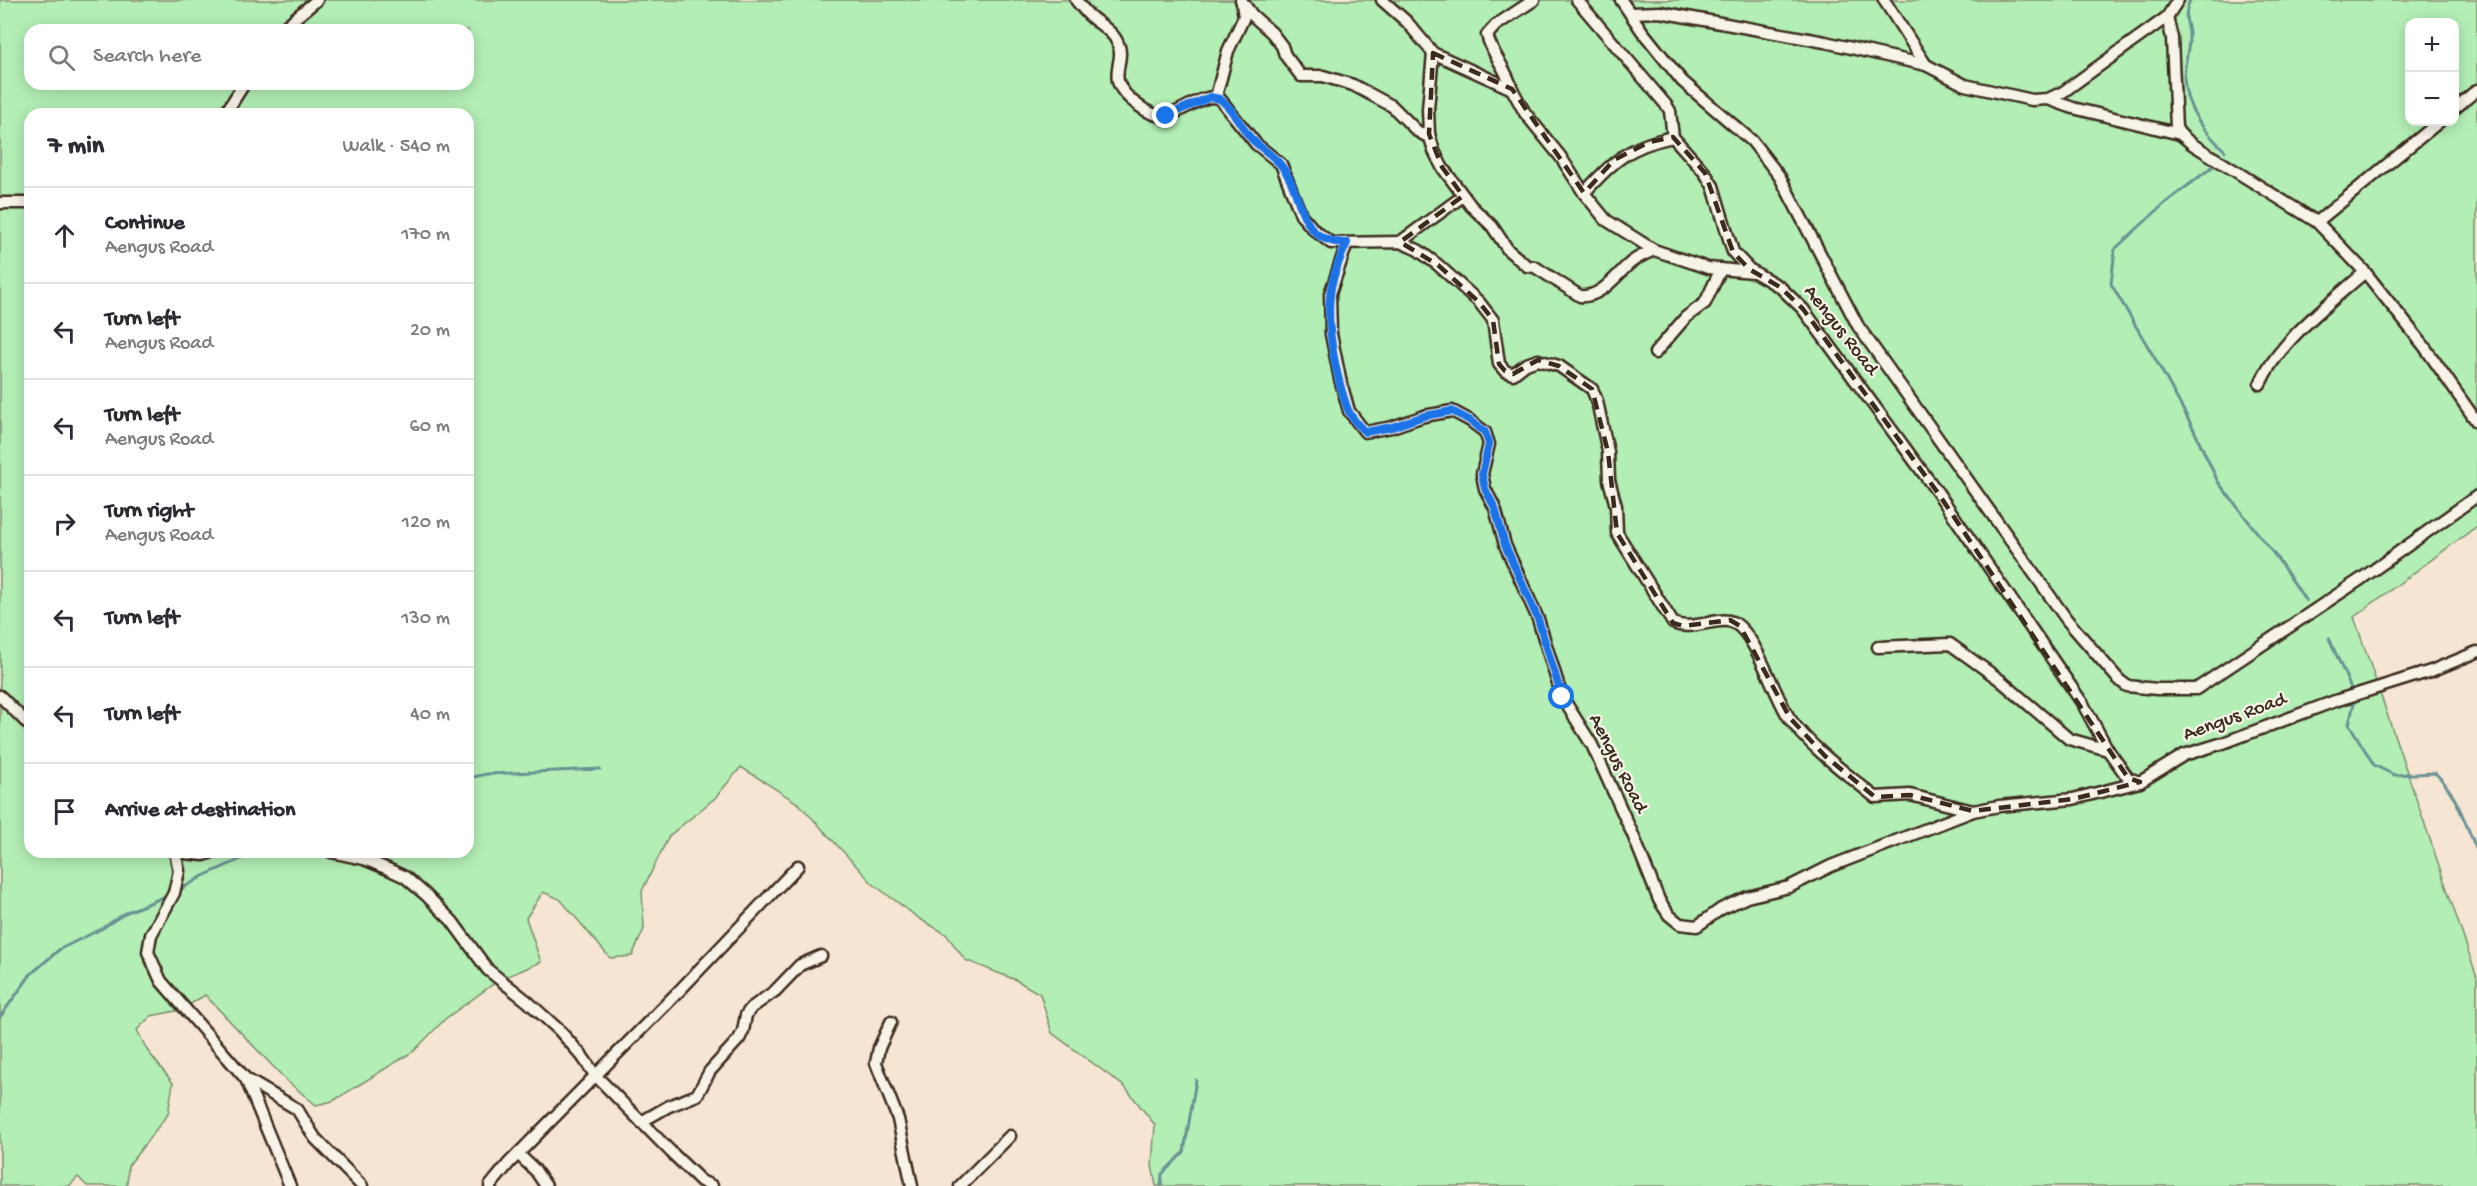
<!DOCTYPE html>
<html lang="en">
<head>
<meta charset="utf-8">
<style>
  :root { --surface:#fff; --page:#f2f2f3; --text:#2b2b33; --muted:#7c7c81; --line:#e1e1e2 }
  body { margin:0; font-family:"Gochi Hand",sans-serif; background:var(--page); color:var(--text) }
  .controls { position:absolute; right:18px; top:18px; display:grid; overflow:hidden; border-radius:12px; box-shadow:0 3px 15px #0003 }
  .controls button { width:54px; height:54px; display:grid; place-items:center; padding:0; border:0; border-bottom:2px solid var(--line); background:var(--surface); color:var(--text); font:30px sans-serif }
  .stop { position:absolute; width:18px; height:18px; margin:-14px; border:4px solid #1a73e8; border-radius:50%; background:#fff }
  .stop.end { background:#1a73e8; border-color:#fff; box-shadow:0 2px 6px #0008 }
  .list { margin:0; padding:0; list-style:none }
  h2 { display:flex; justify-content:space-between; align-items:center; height:78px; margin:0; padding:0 24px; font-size:26px }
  h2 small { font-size:20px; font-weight:400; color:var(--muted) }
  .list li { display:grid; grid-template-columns:39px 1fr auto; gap:18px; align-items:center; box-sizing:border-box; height:96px; padding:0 24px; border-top:2px solid var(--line) }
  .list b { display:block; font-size:22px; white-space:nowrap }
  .list p { margin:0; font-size:20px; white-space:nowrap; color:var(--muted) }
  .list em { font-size:20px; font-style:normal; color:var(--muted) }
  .icon { flex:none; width:33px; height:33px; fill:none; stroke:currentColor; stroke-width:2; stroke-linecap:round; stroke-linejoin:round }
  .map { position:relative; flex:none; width:2477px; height:1186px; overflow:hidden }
  .search { position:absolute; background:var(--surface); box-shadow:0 3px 15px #0003; left:24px; top:24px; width:450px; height:66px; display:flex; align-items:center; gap:15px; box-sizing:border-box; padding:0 21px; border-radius:18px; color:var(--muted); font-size:22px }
  .panel { position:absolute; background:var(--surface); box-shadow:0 3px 15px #0003; left:24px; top:108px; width:450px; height:750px; border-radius:18px }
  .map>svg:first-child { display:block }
</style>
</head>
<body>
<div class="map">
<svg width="2477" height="1186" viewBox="0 0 2477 1186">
  <rect width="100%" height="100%" fill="#f6e5d3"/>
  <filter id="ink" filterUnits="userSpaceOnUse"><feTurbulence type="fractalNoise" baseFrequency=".0167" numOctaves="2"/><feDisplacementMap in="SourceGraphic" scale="12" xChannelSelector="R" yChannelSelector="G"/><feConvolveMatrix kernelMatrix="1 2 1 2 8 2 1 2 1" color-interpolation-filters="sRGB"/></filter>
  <g filter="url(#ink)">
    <path fill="#b3efb5" stroke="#778c6a" stroke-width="1.5" fill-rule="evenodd" d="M 0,0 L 2477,0 L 2477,526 L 2354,617 L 2477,977 L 2477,1186 L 1156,1186 L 1152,1165 L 1155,1125 L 1125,1087 L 1052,1033 L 1040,994 L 1016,980 L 965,960 L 946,934 L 920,919 L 873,884 L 799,804 L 741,767 L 715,798 L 669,836 L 642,891 L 644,929 L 632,956 L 610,958 L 560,899 L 543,892 L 526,918 L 541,962 L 499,980 L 445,1019 L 414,1051 L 333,1101 L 316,1105 L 287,1081 L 205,995 L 181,1010 L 151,1016 L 137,1030 L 147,1050 L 173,1083 L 168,1114 L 128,1166 L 127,1186 L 87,1186 L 78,1177 L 69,1186 L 0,1186 ZM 2410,22 L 2454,22 L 2454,122 L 2410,122 ZM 30,30 L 468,30 L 468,84 L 30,84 ZM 30,114 L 468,114 L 468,852 L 30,852 Z"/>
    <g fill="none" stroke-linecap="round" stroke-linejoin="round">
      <g stroke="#699293" stroke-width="3">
        <path d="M 2190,0 C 2181,24 2191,22 2189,41 C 2188,53 2184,66 2184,78 C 2185,108 2204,131 2225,151"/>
        <path d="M 2216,164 L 2164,204 L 2115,249 L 2111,284 L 2157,362 L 2193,428 L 2218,482 L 2277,558 L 2306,601"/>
        <path d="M 2329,638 L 2353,693"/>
        <path d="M 2355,699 L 2349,724 L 2374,765 L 2394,775 L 2435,773 C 2457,793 2465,824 2477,850"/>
        <path d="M 468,778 L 487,774 L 600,769"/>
        <path d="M 178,891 L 203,876 L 257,852"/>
        <path d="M 0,1017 L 31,974 L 60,949 L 101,929 L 127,912 L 169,895"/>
        <path d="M 1161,1186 L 1162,1174 L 1184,1152 L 1196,1080"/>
      </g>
      <g stroke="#3b2a1e" stroke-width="15">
        <g id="minor">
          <path d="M 1076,0 C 1081,6 1085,12 1091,17 C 1099,24 1109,29 1115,38 C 1132,64 1097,76 1139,106 C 1147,112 1155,116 1164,116 C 1181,114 1204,91 1220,99 L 1256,144 L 1281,164 L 1301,215 L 1314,230 L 1331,243 L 1400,242 L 1418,250 L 1438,265 L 1479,302 L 1493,320 L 1499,364 L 1505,371 L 1513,374 L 1526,364 L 1538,360 L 1559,366 L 1592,389 L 1597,401 L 1608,452 L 1609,480 L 1616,506 L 1617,533 L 1673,623 C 1692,632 1718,616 1732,622 C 1755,630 1775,698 1790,719 C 1813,750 1846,773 1875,797 L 1910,795 L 1973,811"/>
          <path d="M 1241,0 L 1252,15 L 1272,33 L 1282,46 L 1285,55 L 1301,76 L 1323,76 L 1353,85 L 1392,106 L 1417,131 L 1426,136 L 1429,134 L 1434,151 L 1442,167 L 1471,206 L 1492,226 L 1508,250 L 1527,266 L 1535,267 L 1580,296 C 1600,298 1615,277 1628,265 C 1635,258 1645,254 1654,250 L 1708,268 L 1753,272"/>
          <path d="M 1382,0 L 1407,22 L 1433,53 L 1512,89 C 1507,69 1492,55 1487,35 L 1496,25 L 1534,0"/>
          <path d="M 1577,0 L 1667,106 L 1670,111 L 1673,137 L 1705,173 L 1713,186 L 1733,252 L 1749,269 L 1780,287 L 1803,309 L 1938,493 L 2083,704 L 2108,750 L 2128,778 L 2140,782 L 2184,755 L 2223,743 L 2335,701 L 2431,671 L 2477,652"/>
          <path d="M 1621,0 L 1642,31 L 1682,81 L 1752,141 L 1780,177 L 1858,326 L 2067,620 L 2119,680 L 2127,686 L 2157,689 L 2196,689 L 2361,579 L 2477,496"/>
          <path d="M 1884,0 L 1926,65"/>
          <path d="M 1630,13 L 1660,12 L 1825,42 L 1926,65 L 1965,85 L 2032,100 L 2048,99 L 2063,92 L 2167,17 L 2178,0"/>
          <path d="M 2167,17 L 2172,38 L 2176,128 L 2180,134 L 2192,144 L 2317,222 L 2365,272 L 2424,346 L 2477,422"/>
          <path d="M 281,30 L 317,0"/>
          <path d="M 1512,89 L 1525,113 L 1560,156 L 1584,193 L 1606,220 L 1654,250"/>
          <path d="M 1216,97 L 1228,51 L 1244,17 L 1242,3"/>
          <path d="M 2048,99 L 2073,108 L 2180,134"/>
          <path d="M 2454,109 L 2477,90"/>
          <path d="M 225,114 L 244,84"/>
          <path d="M 1429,134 L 1428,109 L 1433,53"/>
          <path d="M 1584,193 C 1614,161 1628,146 1673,137"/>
          <path d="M 0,203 L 30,203"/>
          <path d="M 2317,222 L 2439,122"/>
          <path d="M 1400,242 L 1463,196"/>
          <path d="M 1347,243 L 1330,294 L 1331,334 L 1340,379 L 1349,411 L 1365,432 L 1392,427 L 1424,416 L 1452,411 L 1469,420 L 1485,432 L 1489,444 L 1482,474 L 1485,489 L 1495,508 L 1505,545 L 1538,619 L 1562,697 L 1592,745 L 1633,835 L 1659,900 L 1669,915 L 1680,924 L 1697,926 L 1721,909 L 1747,897 L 1789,887 L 1831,866 L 1973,811 L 1999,806 L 2073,799 L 2140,782"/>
          <path d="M 1655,353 L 1686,317 L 1705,303 L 1721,269"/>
          <path d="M 2260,384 C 2279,341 2330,303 2365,272"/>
          <path d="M 1878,647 L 1950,644 L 2000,680 L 2069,739 L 2108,750"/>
          <path d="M 0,696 L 30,726"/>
          <path d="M 175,852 L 179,871 L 174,893 L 151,935 L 148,952 L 161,981 L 246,1079 L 297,1109 L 315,1138 L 362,1186"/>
          <path d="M 175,852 L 204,855 L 212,852"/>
          <path d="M 331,852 L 364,859 L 388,869 L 405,877 L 426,895 L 452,921 L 488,970 L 527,1001 L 559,1030 L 582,1056 L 595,1075 L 672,1153 L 701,1181 L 712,1186"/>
          <path d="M 891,1022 L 879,1048 L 876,1063 L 898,1119 L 912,1186"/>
          <path d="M 246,1079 L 290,1186"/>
          <path d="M 641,1122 L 669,1106 L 697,1095 L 710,1071 L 739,1039 L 743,1031 L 746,1015 L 751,1008 L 775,991 L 800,965 L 821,956"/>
          <path d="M 518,1154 L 535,1170 L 546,1186"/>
          <path d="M 490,1186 L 509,1163 L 680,990 L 798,866"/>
          <path d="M 960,1186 L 1010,1136"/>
        </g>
      </g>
      <use href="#minor" stroke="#f7f3e8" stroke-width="10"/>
    </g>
  </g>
  <g fill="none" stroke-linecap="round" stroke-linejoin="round" filter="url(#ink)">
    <path stroke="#1a73e8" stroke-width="8" d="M 1166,116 L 1210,97 L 1220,99 C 1233,109 1239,123 1249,136 C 1258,147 1271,153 1280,164 C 1305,193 1295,243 1347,243 C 1340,258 1331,279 1330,296 C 1326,328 1337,380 1348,410 C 1352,418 1359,426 1365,432 L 1392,427 L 1424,416 L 1452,411 L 1469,420 L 1485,432 L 1489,444 L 1482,474 L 1485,489 L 1495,508 L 1505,545 L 1538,619 L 1562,697"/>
  </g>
  <path fill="none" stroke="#3b2a1e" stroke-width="4.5" stroke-dasharray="12 8" stroke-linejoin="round" d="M 1433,53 L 1512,89 L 1584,193 L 1614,160 L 1649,142 L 1673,137 L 1705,173 L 1733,252 L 1749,269 L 1780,287 L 1803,309 L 1938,493 L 2128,778 L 2140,782 L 2073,799 L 1973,811 L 1910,795 L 1875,797 L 1825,756 L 1790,718 L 1740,626 L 1730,620 L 1683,626 L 1673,623 L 1617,533 L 1608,452 L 1592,389 L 1559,366 L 1538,360 L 1513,374 L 1505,371 L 1499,364 L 1493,320 L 1479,302 L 1438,265 L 1400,242 L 1463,196 L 1442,167 L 1429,134 Z"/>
  <g text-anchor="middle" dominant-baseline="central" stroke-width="4.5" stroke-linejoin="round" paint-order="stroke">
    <g font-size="20" fill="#3b2a1e" stroke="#f7f3e8">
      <text transform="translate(1840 331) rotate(52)">Aengus Road</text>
      <text transform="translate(2235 718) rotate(-20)">Aengus Road</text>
      <text transform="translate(1617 764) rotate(63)">Aengus Road</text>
    </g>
  </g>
</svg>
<div class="controls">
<button>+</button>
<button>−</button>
</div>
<div class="stop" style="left:1562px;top:697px"></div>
<div class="stop end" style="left:1166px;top:116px"></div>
<div class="search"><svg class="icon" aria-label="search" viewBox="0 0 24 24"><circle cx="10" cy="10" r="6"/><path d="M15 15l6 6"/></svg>Search here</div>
<section class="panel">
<h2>7 min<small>Walk · 540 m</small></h2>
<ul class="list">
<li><svg class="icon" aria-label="ahead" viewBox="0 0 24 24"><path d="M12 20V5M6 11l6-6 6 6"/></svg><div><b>Continue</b><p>Aengus Road</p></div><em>170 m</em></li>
<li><svg class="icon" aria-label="left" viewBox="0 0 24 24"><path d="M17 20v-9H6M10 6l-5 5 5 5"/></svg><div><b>Turn left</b><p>Aengus Road</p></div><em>20 m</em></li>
<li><svg class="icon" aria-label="left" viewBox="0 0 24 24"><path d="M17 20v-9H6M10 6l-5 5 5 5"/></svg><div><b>Turn left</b><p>Aengus Road</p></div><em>60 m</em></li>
<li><svg class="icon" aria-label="right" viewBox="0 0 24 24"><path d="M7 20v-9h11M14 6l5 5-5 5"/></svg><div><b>Turn right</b><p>Aengus Road</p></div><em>120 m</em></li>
<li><svg class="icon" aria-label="left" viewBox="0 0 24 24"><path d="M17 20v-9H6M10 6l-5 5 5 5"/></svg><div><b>Turn left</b></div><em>130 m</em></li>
<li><svg class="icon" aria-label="left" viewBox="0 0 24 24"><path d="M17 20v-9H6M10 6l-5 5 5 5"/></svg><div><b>Turn left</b></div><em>40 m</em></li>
<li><svg class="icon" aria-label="arrive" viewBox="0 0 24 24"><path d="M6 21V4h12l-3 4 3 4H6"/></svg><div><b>Arrive at destination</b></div></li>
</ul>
</section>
</div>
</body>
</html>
